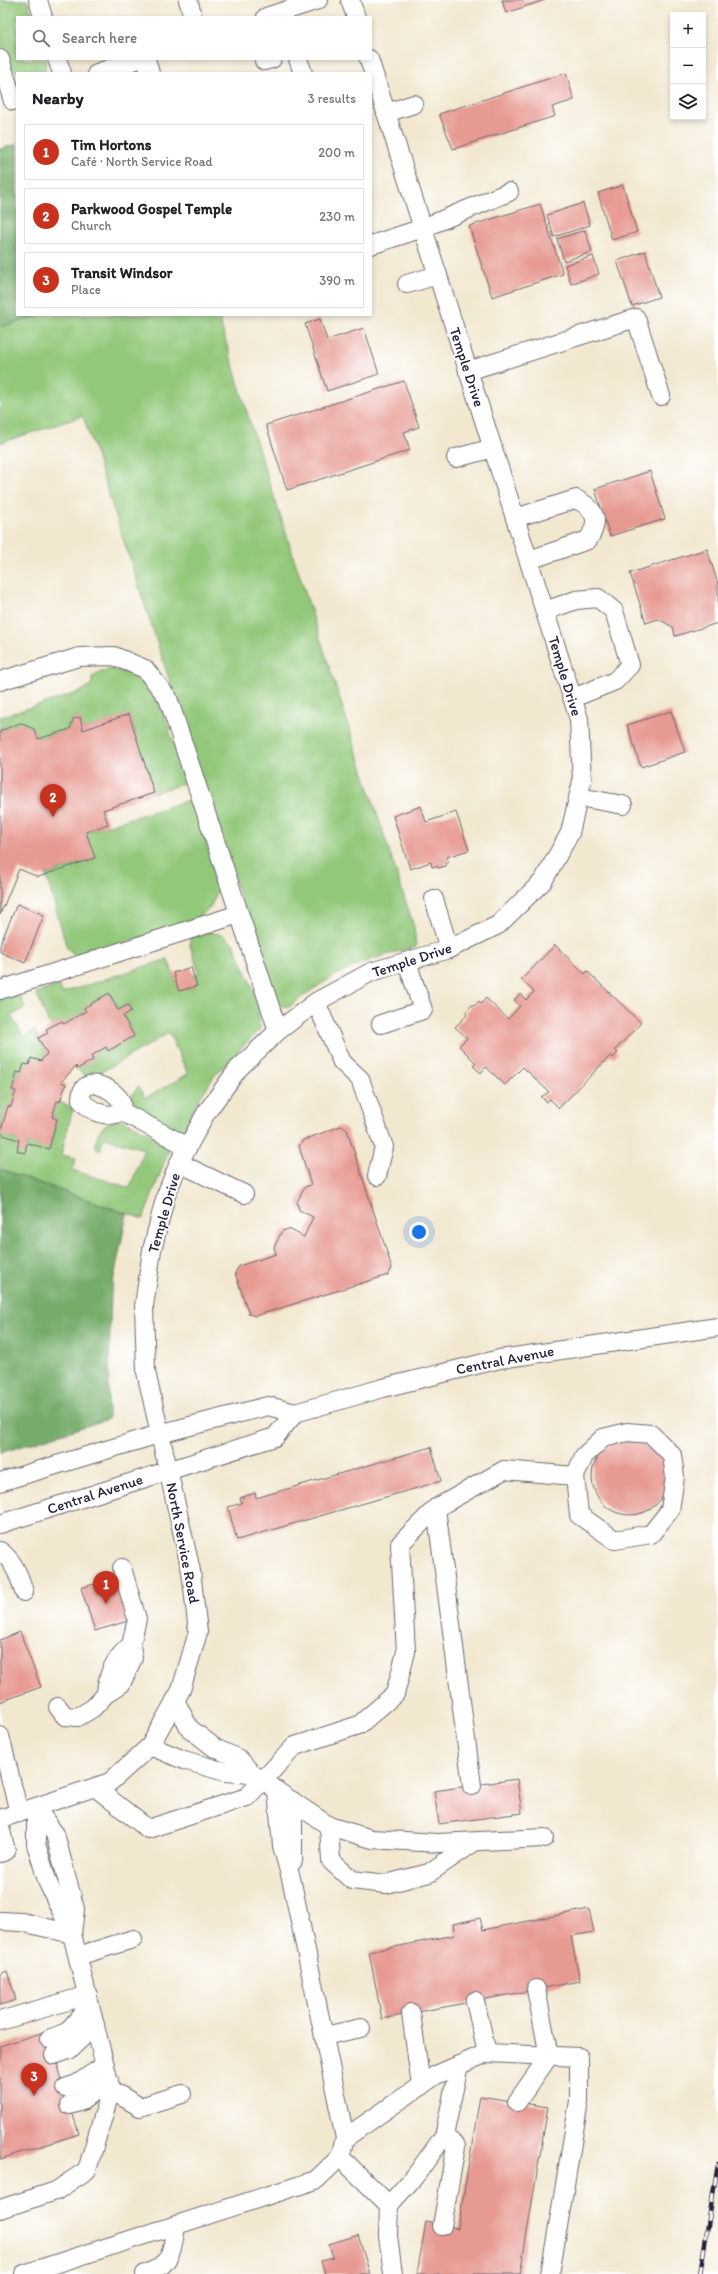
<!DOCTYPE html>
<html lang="en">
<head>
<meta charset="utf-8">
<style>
  :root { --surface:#fff; --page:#f6f6f6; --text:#202124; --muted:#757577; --line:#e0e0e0; --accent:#c8321e }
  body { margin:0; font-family:Itim,sans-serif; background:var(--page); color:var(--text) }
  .controls { position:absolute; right:12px; top:12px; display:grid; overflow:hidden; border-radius:0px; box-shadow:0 2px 6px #0003 }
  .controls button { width:36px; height:36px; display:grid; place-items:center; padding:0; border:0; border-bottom:1px solid var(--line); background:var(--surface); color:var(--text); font:20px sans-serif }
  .you { position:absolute; left:419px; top:1232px; width:14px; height:14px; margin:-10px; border:3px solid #fff; border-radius:50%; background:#1a73e8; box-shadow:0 0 0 6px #1a73e833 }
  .badge { display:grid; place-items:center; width:26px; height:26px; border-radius:50%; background:var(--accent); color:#fff; font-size:13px; font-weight:700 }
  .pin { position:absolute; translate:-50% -33px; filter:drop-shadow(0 1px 2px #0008) }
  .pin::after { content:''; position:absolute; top:21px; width:14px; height:12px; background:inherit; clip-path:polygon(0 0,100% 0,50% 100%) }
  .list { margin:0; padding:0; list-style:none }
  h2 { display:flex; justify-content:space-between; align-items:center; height:52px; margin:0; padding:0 16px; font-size:17px }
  h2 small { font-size:13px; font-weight:400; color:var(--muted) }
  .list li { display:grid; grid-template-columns:26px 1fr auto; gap:12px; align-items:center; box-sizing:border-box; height:56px; margin:0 8px 8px; padding:0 8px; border:1px solid var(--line); border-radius:0px }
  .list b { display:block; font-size:15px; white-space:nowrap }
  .list p { margin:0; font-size:13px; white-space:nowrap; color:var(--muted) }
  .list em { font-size:13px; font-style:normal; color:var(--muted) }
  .icon { flex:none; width:22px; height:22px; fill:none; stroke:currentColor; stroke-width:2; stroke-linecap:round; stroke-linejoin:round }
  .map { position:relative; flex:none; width:718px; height:2274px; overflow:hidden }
  .search { position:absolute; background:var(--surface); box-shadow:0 2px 6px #0003; left:16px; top:16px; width:356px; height:44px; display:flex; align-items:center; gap:10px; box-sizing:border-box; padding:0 14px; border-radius:0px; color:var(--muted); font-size:15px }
  .panel { position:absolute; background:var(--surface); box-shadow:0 2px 6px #0003; left:16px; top:72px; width:356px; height:244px; border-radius:0px }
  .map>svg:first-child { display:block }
</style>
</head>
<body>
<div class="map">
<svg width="718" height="2274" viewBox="0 0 718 2274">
  <rect width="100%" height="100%" fill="#fff"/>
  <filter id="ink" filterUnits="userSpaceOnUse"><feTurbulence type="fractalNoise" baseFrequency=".025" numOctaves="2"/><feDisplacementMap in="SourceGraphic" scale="8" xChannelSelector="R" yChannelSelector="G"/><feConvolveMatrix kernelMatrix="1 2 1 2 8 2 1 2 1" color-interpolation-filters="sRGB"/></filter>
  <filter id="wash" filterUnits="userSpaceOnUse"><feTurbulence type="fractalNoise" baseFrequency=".012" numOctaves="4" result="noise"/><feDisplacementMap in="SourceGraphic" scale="16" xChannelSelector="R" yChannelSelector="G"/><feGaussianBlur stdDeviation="0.9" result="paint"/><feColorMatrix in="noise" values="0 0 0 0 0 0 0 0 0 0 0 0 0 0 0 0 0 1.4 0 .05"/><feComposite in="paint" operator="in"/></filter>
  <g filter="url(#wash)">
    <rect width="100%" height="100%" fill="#f2e8d0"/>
    <g fill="#92c879" stroke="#5a755a">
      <path d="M 0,0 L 27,0 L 33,17 L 17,17 L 17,59 L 46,59 L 45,73 L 19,73 C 0,63 0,29 0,9 L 3,8 Z"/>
      <path d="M 42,315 L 218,315 L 253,432 L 414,927 L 416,947 C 361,960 334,972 289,1007 L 282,1006 L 274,1000 L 83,416 L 0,443 L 0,327 Z"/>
      <path d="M 107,669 C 118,671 129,672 139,678 C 161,691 177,755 185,779 L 182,784 L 154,793 L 129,715 L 83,730 L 80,717 L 73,719 L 70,729 L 38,739 L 34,729 L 20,723 L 0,731 L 0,717 L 80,692 L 92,684 L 92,677 Z"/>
      <path d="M 193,799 L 219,887 L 211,906 L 200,917 L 179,926 L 81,956 L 73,954 L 67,948 L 46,875 L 94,858 L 86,832 Z"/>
      <path d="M 209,932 L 223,935 L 234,944 L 257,998 L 260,1029 L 215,1075 L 197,1102 L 183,1131 C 173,1132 140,1117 135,1108 C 133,1104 133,1099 132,1095 L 138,1086 L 145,1098 L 188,1074 L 169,1033 L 96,1075 L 84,1075 L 77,1069 L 93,1060 L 91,1056 L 106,1047 L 108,1051 L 134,1036 L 123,1016 L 131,1011 L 128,1005 L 118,1010 L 109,993 L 84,1007 L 86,1011 L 64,1024 L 62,1021 L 52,1026 L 48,1022 L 36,993 L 59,985 L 62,993 L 168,959 L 179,991 L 196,986 L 193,975 L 199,973 L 190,945 L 190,937 Z"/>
      <path d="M 14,995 L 20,996 L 25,1008 L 11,1016 L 24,1037 L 34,1030 L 47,1053 C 40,1061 34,1066 24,1064 L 21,1073 L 17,1072 L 12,1090 L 16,1091 L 11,1107 L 7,1106 L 0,1134 L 0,996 Z"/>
      <path d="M 57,1101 L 73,1108 L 61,1155 L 76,1158 L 72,1170 L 130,1188 L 144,1149 L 104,1138 L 100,1150 L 96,1148 C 95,1140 97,1134 102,1128 C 106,1124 110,1121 115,1120 C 126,1117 158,1139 168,1146 L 169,1150 L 143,1219 L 0,1169 L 0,1135 L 19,1140 L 17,1151 L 25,1153 L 27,1143 L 49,1148 L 57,1119 L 52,1117 Z"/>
    </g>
    <g fill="#75ac69" stroke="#4c6752">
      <path d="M 17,144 L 17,315 L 42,315 L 0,327 L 0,149 Z"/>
      <path d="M 0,1169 L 127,1214 L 111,1293 L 108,1419 L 0,1453 Z"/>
    </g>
    <g id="blocks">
      <g fill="#e79a92">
        <path d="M 502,0 L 545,0 L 506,13 Z"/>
        <path d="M 566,73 L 574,100 L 552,107 L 555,116 L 453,149 L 439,114 Z"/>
        <path d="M 623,185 L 637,232 L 612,240 L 598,193 Z"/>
        <path d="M 583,203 L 590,225 L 554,237 L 547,215 Z"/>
        <path d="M 540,204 L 563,274 L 492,297 L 469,226 Z"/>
        <path d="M 585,230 L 592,252 L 564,261 L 557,239 Z"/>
        <path d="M 645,251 L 659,297 L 632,306 L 617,261 Z"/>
        <path d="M 593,256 L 599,274 L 571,284 L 565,265 Z"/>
        <path d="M 320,319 L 327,340 L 364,328 L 379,374 L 327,391 L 305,324 Z"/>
        <path d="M 404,381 L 419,427 L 404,432 L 410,450 L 287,490 L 266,425 Z"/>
        <path d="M 650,471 L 665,519 L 610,536 L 595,489 Z"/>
        <path d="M 707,549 L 718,584 L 718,623 L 675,636 L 673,627 L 658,619 L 646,623 L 630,573 Z"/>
        <path d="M 671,711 L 685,752 L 641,767 L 627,725 Z"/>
        <path d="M 129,714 L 154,793 L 103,810 L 108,824 L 86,832 L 95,858 L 38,877 L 19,869 L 0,915 L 0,731 L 20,723 L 34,729 L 38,739 L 70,729 L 73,719 L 80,717 L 83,730 Z"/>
        <path d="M 421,806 L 426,822 L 456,812 L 469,850 L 447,857 L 449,862 L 445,863 L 446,866 L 438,868 L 437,866 L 432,867 L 431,862 L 410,869 L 393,816 Z"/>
        <path d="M 17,904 L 44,915 L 25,963 L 0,952 L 0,945 Z"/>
        <path d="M 555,945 L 585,974 L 587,971 L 641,1023 L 615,1050 L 618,1053 L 613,1058 L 611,1055 L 559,1108 L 550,1099 L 547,1102 L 541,1097 L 549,1092 L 523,1067 L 505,1085 L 486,1067 L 481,1073 L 473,1066 L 476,1063 L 459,1046 L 467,1038 L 455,1027 L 467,1015 L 465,1013 L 472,1005 L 474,1006 L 479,1001 L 481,1004 L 486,998 L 508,1019 L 520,1006 L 514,1000 L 520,994 L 526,1000 L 534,992 L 521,980 Z"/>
        <path d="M 191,967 L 197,986 L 179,991 L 173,973 Z"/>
        <path d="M 109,993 L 118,1010 L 128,1005 L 131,1011 L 123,1016 L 134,1036 L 108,1051 L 106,1047 L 91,1056 L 93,1060 L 77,1069 L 76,1066 L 61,1082 L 66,1084 L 60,1102 L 57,1101 L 52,1117 L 57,1119 L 49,1149 L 27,1143 L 25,1153 L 17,1151 L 19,1140 L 0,1134 L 8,1106 L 11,1107 L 16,1091 L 12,1090 L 17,1072 L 21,1073 L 24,1064 L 29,1065 L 31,1058 L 41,1061 L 47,1053 L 38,1038 L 48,1033 L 46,1029 L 62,1021 L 64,1024 L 86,1011 L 84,1008 Z"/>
        <path d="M 341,1126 L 347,1130 L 392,1268 L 388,1275 L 255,1316 L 249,1314 L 235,1273 L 239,1266 L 276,1254 L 274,1247 L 282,1231 L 289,1229 L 304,1237 L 313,1217 L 299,1210 L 297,1202 L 305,1187 L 311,1185 L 299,1146 L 303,1140 Z"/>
        <circle cx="630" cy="1477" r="38"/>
        <path d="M 431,1447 L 441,1481 L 237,1540 L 228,1507 L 242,1503 L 240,1498 L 255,1493 L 256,1498 Z"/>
        <path d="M 117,1577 L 131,1620 L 95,1631 L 81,1588 Z"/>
        <path d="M 20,1632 L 41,1687 L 0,1702 L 0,1640 Z"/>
        <path d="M 517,1779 L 522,1813 L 439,1824 L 434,1791 Z"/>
        <path d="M 589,1909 L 594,1932 L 571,1936 L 580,1981 L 382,2019 L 369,1952 L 455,1935 L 453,1924 L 480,1918 L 483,1930 Z"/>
        <path d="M 7,1971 L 16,2000 L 0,2005 L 0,1974 Z"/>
        <path d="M 47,2031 L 79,2134 L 0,2159 L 0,2046 Z"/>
        <path d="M 480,2096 L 548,2107 L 520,2274 L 417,2274 L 426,2222 L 458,2228 Z"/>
        <path d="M 358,2235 L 370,2274 L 325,2274 L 321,2261 L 333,2258 L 329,2244 Z"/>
      </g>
    </g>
  </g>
  <g filter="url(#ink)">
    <use href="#blocks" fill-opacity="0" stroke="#6b676f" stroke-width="1"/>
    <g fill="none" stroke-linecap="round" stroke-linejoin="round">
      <g stroke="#6b676f" stroke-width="20">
        <g id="minor">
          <path d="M 38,0 L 43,17"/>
          <path d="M 188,0 L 193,17"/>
          <path d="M 350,0 L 356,17"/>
          <path d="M 266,17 L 318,0"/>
          <path d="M 0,59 L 13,101"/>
          <path d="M 57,59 L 62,73"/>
          <path d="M 146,59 L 150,73"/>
          <path d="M 298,59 L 303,73"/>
          <path d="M 264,61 L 272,59"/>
          <path d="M 97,73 L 139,59"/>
          <path d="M 386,113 L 414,104"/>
          <path d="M 371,245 L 423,228 L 509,192"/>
          <path d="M 407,284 L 438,275"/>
          <path d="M 468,371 L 636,318 L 661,396"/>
          <path d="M 456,458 L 493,448"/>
          <path d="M 515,518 L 576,499 C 597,510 600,521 588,540 L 529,560"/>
          <path d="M 545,611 L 576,600 L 598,598 L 614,611 L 630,665 L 615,681 L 573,698"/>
          <path d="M 0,681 L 79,657 L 114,656 L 145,669 L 168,698 L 278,1031"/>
          <path d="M 579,797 L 623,805"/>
          <path d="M 434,899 L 449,949"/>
          <path d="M 0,990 L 239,914"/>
          <path d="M 316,1002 L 342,1062 L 360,1079 L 384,1147 L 377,1176"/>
          <path d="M 381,1024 L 423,1010 L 407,962"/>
          <path d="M 121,1111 C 121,1108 122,1105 121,1102 C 116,1089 80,1071 81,1100 C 90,1111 109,1120 121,1111 L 188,1147"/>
          <path d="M 179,1163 L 244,1194"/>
          <path d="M 627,1432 L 651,1434 L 672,1455 L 675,1477 L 670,1510 L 651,1534 L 615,1540 L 579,1515 L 575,1476 L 584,1456 L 603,1438 Z"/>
          <path d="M 0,1482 L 159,1434 L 268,1406 L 295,1413 L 383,1388 L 500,1359 L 718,1327"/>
          <path d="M 436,1508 L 472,1786"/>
          <path d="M 0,1524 L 275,1437 L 295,1413"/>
          <path d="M 0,1551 C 13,1560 20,1577 24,1592"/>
          <path d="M 106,1694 C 107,1674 116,1657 131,1645"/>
          <path d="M 175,1700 L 189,1728 L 215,1748 L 239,1759 L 252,1774"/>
          <path d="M 58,1707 L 65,1716 L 78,1717 L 93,1708 L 106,1694 L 121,1684 L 133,1658 L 131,1645 L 137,1619 L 122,1568"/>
          <path d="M 0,1736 L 19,1813"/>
          <path d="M 150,1746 L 184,1760 L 225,1772 L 252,1774 L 264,1780 L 277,1791 L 329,1826 L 372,1839 L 438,1843 L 544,1838"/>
          <path d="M 96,1788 L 148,1829 L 247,1797 L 295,1746 L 359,1725 L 395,1694 L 406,1652 L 400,1544 L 436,1508 L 504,1470 L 575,1476"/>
          <path d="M 36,1808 L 55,1834 L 75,1909 L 72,1934"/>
          <path d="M 0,1819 L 110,1782 L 150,1746 L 181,1690 L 198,1632 L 191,1571 L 146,1372 L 144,1306 L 152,1250 L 166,1195 L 179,1163 L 206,1113 L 238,1069 L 278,1031 L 316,1002 L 371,972 L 449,949 L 498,925 L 543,881 L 570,833 L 582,781 L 579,719 L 369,59"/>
          <path d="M 329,1826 L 331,1861 L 352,1880 L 386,1884 L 429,1873 L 474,1842"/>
          <path d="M 0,1827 L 6,1851 L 0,1853"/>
          <path d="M 293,1861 L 293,1801"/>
          <path d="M 0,1921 L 22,1922 L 72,1934"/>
          <path d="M 78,1956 L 133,1939"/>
          <path d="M 475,2001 L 487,2053"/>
          <path d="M 411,2013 L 421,2086"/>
          <path d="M 0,2021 L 88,1995"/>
          <path d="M 324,2036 L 361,2028"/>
          <path d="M 49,2039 L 67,2032 L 90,2005"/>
          <path d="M 54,2055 L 69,2050 L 95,2025"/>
          <path d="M 65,2088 L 77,2084 L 105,2065"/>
          <path d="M 111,2090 L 140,2107 L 182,2094"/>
          <path d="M 517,2102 L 549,2056 L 536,1989"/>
          <path d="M 70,2105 L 82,2101 L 109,2080"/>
          <path d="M 345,2138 L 436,2075 L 487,2053 L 579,2057 L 579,2101 L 550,2274"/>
          <path d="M 340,2157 L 389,2205"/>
          <path d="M 0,2209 L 56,2191 L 87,2170 L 111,2090 L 72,1934 L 48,1883 L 36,1844 L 36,1808"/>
          <path d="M 442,2226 L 456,2146 L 444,2136"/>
          <path d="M 24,2274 L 316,2180 L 340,2157 L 345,2138 L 291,1878 L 282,1846 L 277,1791"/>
          <path d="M 145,2274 C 171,2266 173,2249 176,2225"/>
          <path d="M 393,2274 L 388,2236 L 389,2205 L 415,2176 L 444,2136 L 459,2065"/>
        </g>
      </g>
      <use href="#minor" stroke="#fff" stroke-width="18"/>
      <g stroke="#22223b" stroke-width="4.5">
        <path id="rail" d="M 700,2274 L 718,2164"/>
      </g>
      <use href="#rail" stroke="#fff" stroke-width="3" stroke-dasharray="9" stroke-linecap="butt"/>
    </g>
  </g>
  <g text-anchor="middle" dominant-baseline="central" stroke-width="4" stroke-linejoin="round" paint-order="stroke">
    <g font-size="15" fill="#22223b" stroke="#fff">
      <text transform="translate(467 367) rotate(72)">Temple Drive</text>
      <text transform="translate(565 676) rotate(73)">Temple Drive</text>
      <text transform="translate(412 960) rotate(-18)">Temple Drive</text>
      <text transform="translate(164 1213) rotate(-74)">Temple Drive</text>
      <text transform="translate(505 1360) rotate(-11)">Central Avenue</text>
      <text transform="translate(95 1494) rotate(-18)">Central Avenue</text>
      <text transform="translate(183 1543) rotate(79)">North Service Road</text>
    </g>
  </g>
</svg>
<div class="controls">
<button>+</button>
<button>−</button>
<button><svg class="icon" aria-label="layers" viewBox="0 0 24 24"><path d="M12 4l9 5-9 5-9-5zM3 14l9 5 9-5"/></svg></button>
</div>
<div class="you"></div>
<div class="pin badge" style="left:106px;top:1604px">1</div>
<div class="pin badge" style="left:53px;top:817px">2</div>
<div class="pin badge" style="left:34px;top:2096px">3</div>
<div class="search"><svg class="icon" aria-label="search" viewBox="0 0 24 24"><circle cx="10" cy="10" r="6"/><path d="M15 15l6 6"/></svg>Search here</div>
<section class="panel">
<h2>Nearby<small>3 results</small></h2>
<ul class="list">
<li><span class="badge">1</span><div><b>Tim Hortons</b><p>Café · North Service Road</p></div><em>200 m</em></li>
<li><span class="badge">2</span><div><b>Parkwood Gospel Temple</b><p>Church</p></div><em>230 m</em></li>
<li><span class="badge">3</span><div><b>Transit Windsor</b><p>Place</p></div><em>390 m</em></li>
</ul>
</section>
</div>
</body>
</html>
